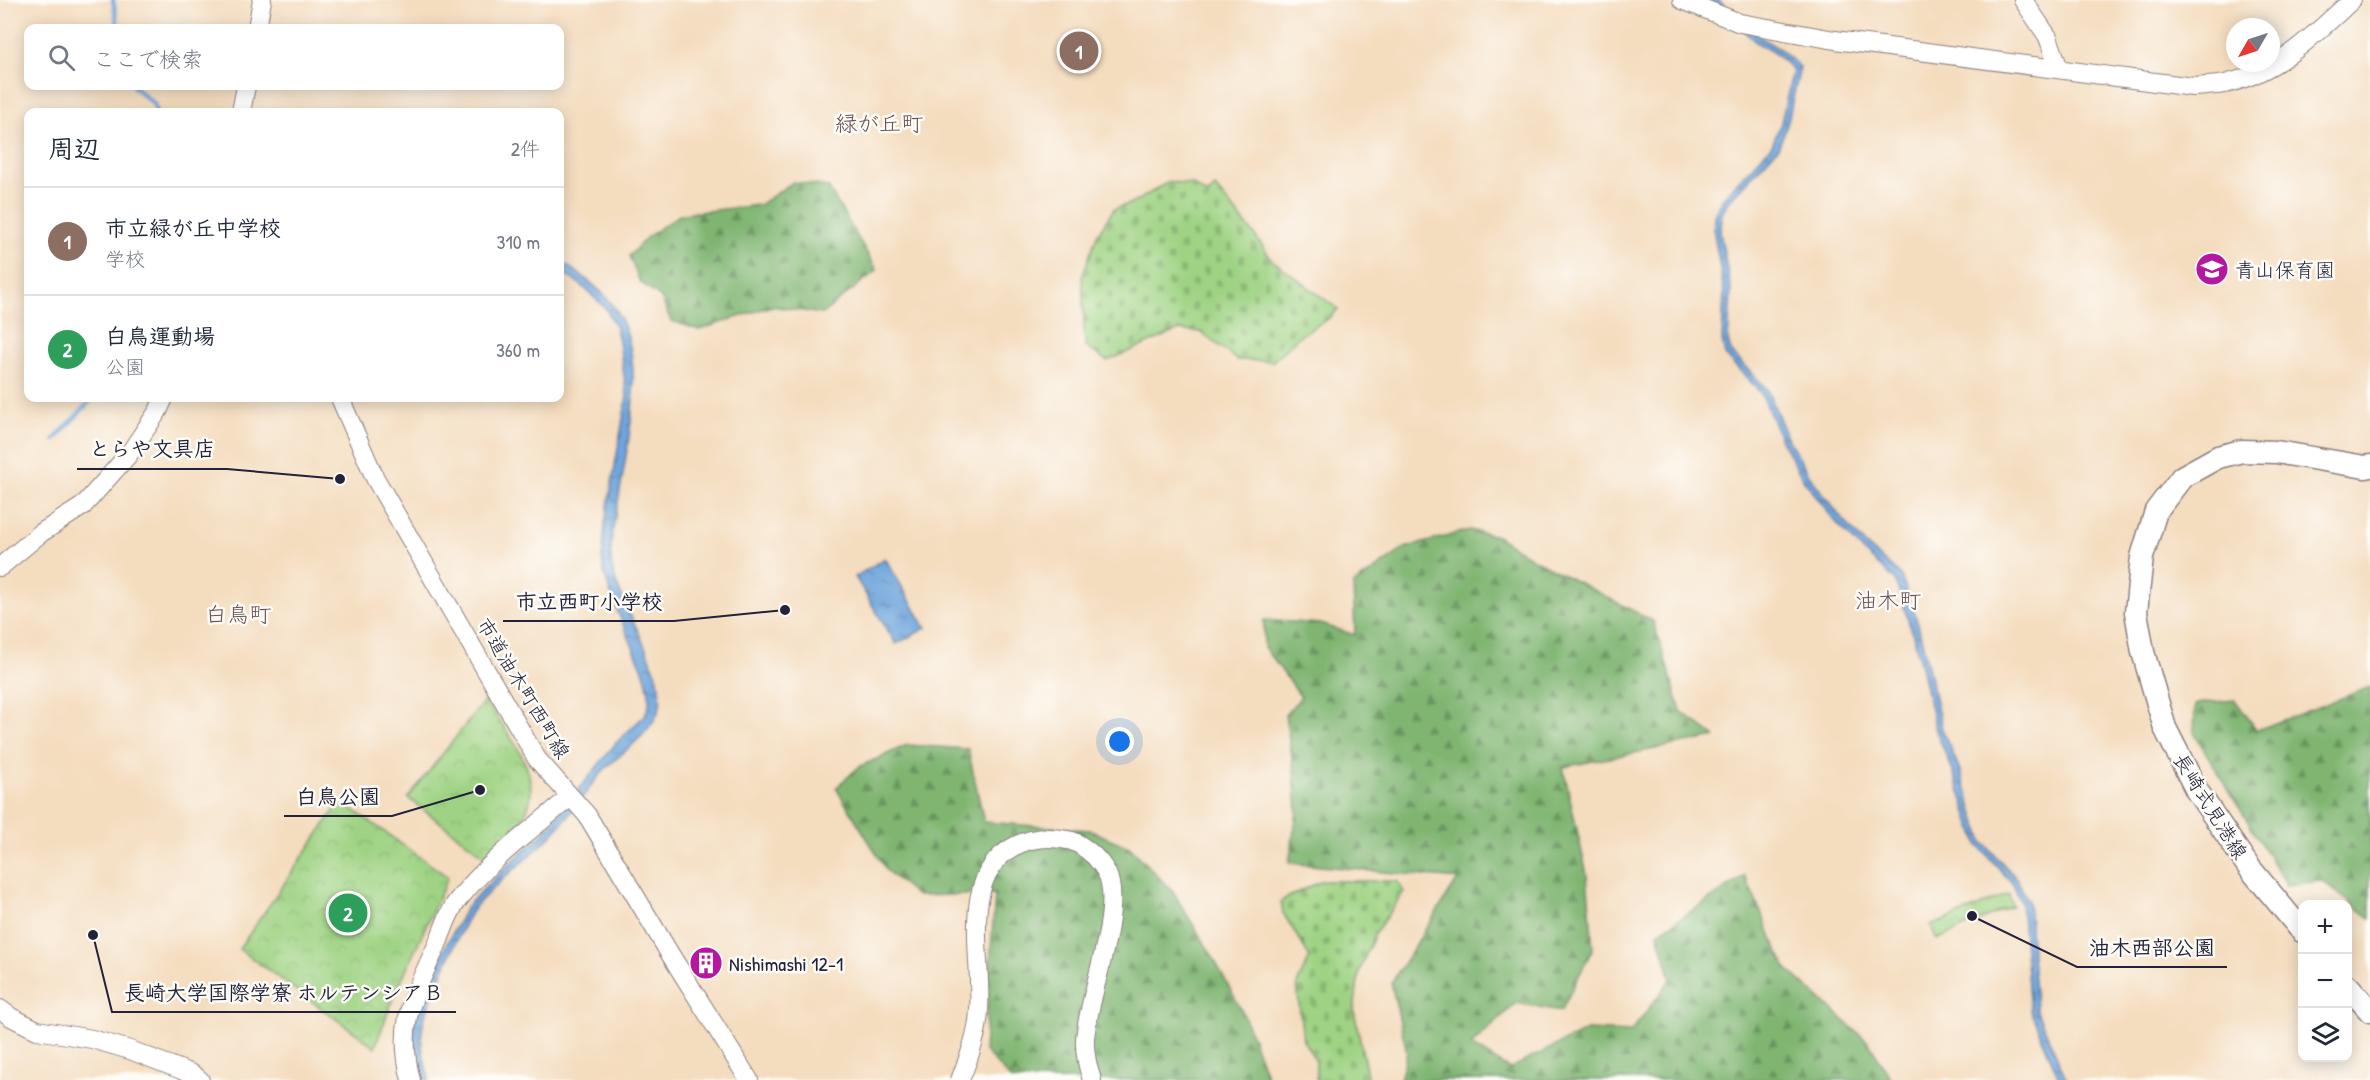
<!DOCTYPE html>
<html lang="ja">
<head>
<meta charset="utf-8">
<style>
  :root { --surface:#fff; --page:#f2f2f3; --text:#1f2937; --muted:#747a83; --line:#e0e1e3; --accent:#b5179e }
  body { margin:0; font-family:"Patrick Hand","Klee One",sans-serif; background:var(--page); color:var(--text) }
  .controls { position:absolute; right:18px; bottom:18px; display:grid; overflow:hidden; border-radius:12px; box-shadow:0 3px 15px #0003 }
  .controls button { width:54px; height:54px; display:grid; place-items:center; padding:0; border:0; border-bottom:2px solid var(--line); background:var(--surface); color:var(--text); font:30px sans-serif }
  .compass { position:absolute; left:2226px; top:18px; width:54px; height:54px; border-radius:50%; background:var(--surface); box-shadow:0 3px 15px #0003; rotate:231deg }
  .you { position:absolute; left:1120px; top:742px; width:21px; height:21px; margin:-15px; border:4px solid #fff; border-radius:50%; background:#1a73e8; box-shadow:0 0 0 9px #1a73e833 }
  .badge { display:grid; place-items:center; width:39px; height:39px; border-radius:50%; background:var(--accent); color:#fff; font-size:20px; font-weight:700 }
  .pin { position:absolute; translate:-50% -50%; border:3px solid #fff; box-shadow:0 2px 6px #0006 }
  .list { margin:0; padding:0; list-style:none }
  h2 { display:flex; justify-content:space-between; align-items:center; height:78px; margin:0; padding:0 24px; font-size:26px }
  h2 small { font-size:20px; font-weight:400; color:var(--muted) }
  .list li { display:grid; grid-template-columns:39px 1fr auto; gap:18px; align-items:center; box-sizing:border-box; height:108px; padding:0 24px; border-top:2px solid var(--line) }
  .list b { display:block; font-size:22px; white-space:nowrap }
  .list p { margin:0; font-size:20px; white-space:nowrap; color:var(--muted) }
  .list em { font-size:20px; font-style:normal; color:var(--muted) }
  .icon { flex:none; width:33px; height:33px; fill:none; stroke:currentColor; stroke-width:2; stroke-linecap:round; stroke-linejoin:round }
  .map { position:relative; flex:none; width:2370px; height:1080px; overflow:hidden }
  .search { position:absolute; background:var(--surface); box-shadow:0 3px 15px #0003; left:24px; top:24px; width:540px; height:66px; display:flex; align-items:center; gap:15px; box-sizing:border-box; padding:0 21px; border-radius:12px; color:var(--muted); font-size:22px }
  .panel { position:absolute; background:var(--surface); box-shadow:0 3px 15px #0003; left:24px; top:108px; width:540px; height:294px; border-radius:12px }
  .map>svg:first-child { display:block }
</style>
</head>
<body>
<div class="map">
<svg width="2370" height="1080" viewBox="0 0 2370 1080">
  <defs>
    <pattern id="forest-firs" width="22" height="20" patternUnits="userSpaceOnUse" patternTransform="scale(1.5)"><rect width="22" height="20" fill="#7fb571"/><path d="M5 1l3.5 6h-7zM16 11l3.5 6h-7z" fill="#68935e"/></pattern>
    <pattern id="cemetery-stones" width="16" height="16" patternUnits="userSpaceOnUse" patternTransform="scale(1.5)"><rect width="16" height="16" fill="#9fd383"/><path d="M2 7V4a2 2 0 0 1 4 0v3zM10 15v-3a2 2 0 0 1 4 0v3z" fill="#89b572"/></pattern>
    <pattern id="park-crowns" width="20" height="18" patternUnits="userSpaceOnUse" patternTransform="scale(1.5)"><rect width="20" height="18" fill="#9fd383"/><path d="M2 6a3 3 0 1 1 6 0M12 15a3 3 0 1 1 6 0" fill="none" stroke="#89b572"/></pattern>
    <pattern id="water-ripples" width="26" height="14" patternUnits="userSpaceOnUse" patternTransform="scale(1.5)"><rect width="26" height="14" fill="#6ea5dc"/><path d="M2 4q2-2 4 0t4 0M15 11q2-2 4 0t4 0" fill="none" stroke="#5a86b4"/></pattern>
  </defs>
  <rect width="100%" height="100%" fill="#fdfcf7"/>
  <filter id="ink" filterUnits="userSpaceOnUse"><feTurbulence type="fractalNoise" baseFrequency=".0167" numOctaves="2"/><feDisplacementMap in="SourceGraphic" scale="12" xChannelSelector="R" yChannelSelector="G"/><feConvolveMatrix kernelMatrix="1 2 1 2 8 2 1 2 1" color-interpolation-filters="sRGB"/></filter>
  <filter id="wash" filterUnits="userSpaceOnUse"><feTurbulence type="fractalNoise" baseFrequency=".008" numOctaves="4" result="noise"/><feDisplacementMap in="SourceGraphic" scale="24" xChannelSelector="R" yChannelSelector="G"/><feGaussianBlur stdDeviation="1.35" result="paint"/><feColorMatrix in="noise" values="0 0 0 0 0 0 0 0 0 0 0 0 0 0 0 0 0 1.4 0 .05"/><feComposite in="paint" operator="in"/></filter>
  <g filter="url(#wash)">
    <rect width="100%" height="100%" fill="#f4dcbe"/>
    <g fill="url(#forest-firs)" stroke="#506c56" stroke-width="1.5">
      <path d="M 793,182 L 828,187 L 877,270 L 822,314 L 772,306 L 699,330 L 671,321 L 661,298 L 640,282 L 629,256 L 647,237 L 681,214 L 759,205 Z"/>
      <path d="M 1470,530 L 1497,536 L 1533,559 L 1653,621 L 1681,711 L 1715,737 L 1563,767 L 1587,875 L 1593,948 L 1561,1011 L 1516,1003 L 1471,1045 L 1509,1069 L 1587,1030 L 1631,1032 L 1671,979 L 1658,933 L 1745,876 L 1785,967 L 1868,1042 L 1892,1080 L 1400,1080 L 1407,1052 L 1391,983 L 1458,879 L 1289,863 L 1297,812 L 1294,769 L 1285,715 L 1301,697 L 1264,647 L 1264,620 L 1321,624 L 1355,635 L 1353,585 L 1405,548 Z"/>
      <path d="M 2370,687 L 2370,918 L 2322,881 L 2286,885 L 2194,733 L 2195,704 L 2235,700 L 2257,730 Z"/>
      <path d="M 907,745 L 968,749 L 984,822 L 1090,830 L 1131,848 L 1173,892 L 1210,952 L 1243,1013 L 1268,1080 L 1011,1080 L 984,1050 L 995,894 L 917,896 L 887,871 L 836,788 L 859,767 Z"/>
    </g>
    <g fill="url(#cemetery-stones)" stroke="#607a5f" stroke-width="1.5">
      <path d="M 1168,182 L 1192,184 L 1208,195 L 1215,187 L 1254,234 L 1272,260 L 1338,309 L 1328,319 L 1299,336 L 1273,361 L 1237,360 L 1201,332 L 1179,330 L 1107,361 L 1085,346 L 1082,277 L 1097,235 L 1114,209 L 1135,202 Z"/>
      <path d="M 1321,881 L 1397,881 L 1404,892 L 1375,933 L 1359,972 L 1354,1011 L 1368,1080 L 1316,1080 L 1316,1061 L 1303,1040 L 1297,984 L 1310,957 L 1283,913 L 1281,901 Z"/>
    </g>
    <g fill="url(#park-crowns)" stroke="#607a5f" stroke-width="1.5">
      <path d="M 485,700 C 505,731 545,772 526,812 C 517,830 499,843 485,856 L 408,798 Z"/>
      <path d="M 341,801 L 448,877 L 393,999 L 375,1047 L 239,949 Z"/>
      <path d="M 2009,894 L 2012,906 L 1937,940 L 1931,926 Z"/>
    </g>
    <g fill="url(#water-ripples)" stroke="#48648c" stroke-width="1.5">
      <path d="M 1708,0 L 1718,0 L 1760,37 L 1781,50 L 1800,67 L 1787,125 L 1778,148 L 1727,203 L 1721,217 L 1720,232 L 1731,291 L 1728,340 L 1731,352 L 1767,389 L 1787,437 L 1809,475 L 1839,515 L 1866,545 L 1901,576 L 1912,603 L 1922,640 L 1942,729 L 1959,768 L 1983,842 L 2017,879 L 2028,901 L 2036,1009 L 2067,1080 L 2060,1080 L 2030,1010 L 2021,902 L 2012,883 L 1978,845 L 1953,771 L 1936,731 L 1915,641 L 1895,580 L 1862,550 L 1834,520 L 1803,479 L 1781,440 L 1761,393 L 1725,355 L 1722,341 L 1724,292 L 1714,233 L 1714,216 L 1721,200 L 1772,145 L 1781,123 L 1793,70 L 1777,55 L 1756,42 Z"/>
      <path d="M 560,261 C 578,273 597,285 611,303 C 650,351 628,441 619,497 C 615,519 608,545 612,567 C 619,605 670,677 659,710 C 650,735 623,751 605,769 C 585,791 569,818 548,839 C 524,862 497,882 475,907 C 465,918 426,1008 423,1024 C 419,1043 425,1062 429,1080 L 420,1080 L 413,1039 L 414,1020 L 445,947 L 467,906 L 510,863 L 544,833 L 616,743 L 645,715 L 649,705 L 649,692 L 644,672 L 615,606 L 604,573 L 602,558 L 605,523 L 627,396 L 619,342 L 616,328 L 606,309 L 581,285 L 560,271 Z"/>
      <path d="M 885,558 L 926,628 L 896,644 L 855,577 Z"/>
    </g>
    <g fill="none" stroke-linecap="round" stroke-linejoin="round">
      <g stroke="#6ea5dc" stroke-width="4.5">
        <path d="M 113,0 L 118,28"/>
        <path d="M 133,86 L 154,104 L 156,112"/>
        <path d="M 54,440 L 93,398"/>
      </g>
    </g>
  </g>
  <g filter="url(#ink)">
    <g fill="none" stroke-linecap="round" stroke-linejoin="round">
      <g stroke="#8b7f7c" stroke-width="20">
        <g id="minor">
          <path d="M 1682,0 L 1740,23 L 1835,40 L 2193,87 C 2203,86 2215,86 2225,84 C 2278,72 2314,35 2352,0"/>
          <path d="M 2023,0 L 2048,37 L 2059,69"/>
          <path d="M 257,28 L 262,0"/>
          <path d="M 241,112 L 246,86"/>
          <path d="M 340,398 L 375,478 L 537,759 L 587,815 L 670,954 L 749,1080"/>
          <path d="M 0,567 L 41,533 L 83,506 L 129,454 L 158,411 L 164,398"/>
          <path d="M 0,1009 L 11,1017 L 37,1030 L 92,1039 L 130,1050 L 192,1074 L 200,1080"/>
          <path d="M 411,1080 C 396,1022 414,996 437,945 C 443,931 448,912 458,900 C 489,861 532,829 569,798"/>
          <path d="M 960,1080 C 969,1057 978,1035 979,1010 C 983,958 958,875 1015,846 C 1032,837 1048,836 1067,840 C 1076,841 1080,845 1087,850 C 1097,857 1108,871 1110,883 C 1118,920 1091,990 1086,1031 C 1083,1046 1087,1065 1092,1080"/>
        </g>
      </g>
      <g stroke="#8b7f7c" stroke-width="25">
        <g id="major">
          <path d="M 2302,931 L 2248,866 L 2197,791 L 2165,728 L 2143,652 L 2136,612 L 2142,557 L 2156,511 L 2182,477 L 2218,457 L 2242,451 L 2276,452 L 2365,467 L 2370,466"/>
          <path d="M 2348,986 L 2370,1011"/>
        </g>
      </g>
      <use href="#minor" stroke="#fff" stroke-width="18"/>
      <use href="#major" stroke="#fff" stroke-width="22"/>
    </g>
  </g>
  <defs>
    <g id="school-disc" transform="scale(1.725)"><circle r="9.5" fill="#b5179e" stroke="#fdfcf7"/><path d="M0-5L7-2L0 1L-7-2ZM-4 1L0 2.5L4 1V4Q0 6-4 4Z" fill="#fff"/></g>
    <g id="building-disc" transform="scale(1.725)"><circle r="9.5" fill="#b5179e" stroke="#fdfcf7"/><path d="M-4-6H4V6H1V3H-1V6H-4ZM-2.5-4.3h1.7v1.8h-1.7ZM.8-4.3h1.7v1.8H.8ZM-2.5-1h1.7V.8h-1.7ZM.8-1h1.7V.8H.8Z" fill="#fff"/></g>
  </defs>
  <g fill-rule="evenodd">
    <use href="#school-disc" x="2212" y="269"/>
    <use href="#building-disc" x="706" y="963"/>
  </g>
  <g text-anchor="middle" dominant-baseline="central" stroke-width="5" stroke-linejoin="round" paint-order="stroke">
    <g font-size="20" fill="#22223b" stroke="#fdfcf7" text-anchor="start">
      <text x="2235" y="269">青山保育園</text>
      <text x="729" y="963">Nishimashi 12-1</text>
    </g>
    <g font-size="20" fill="#22223b" stroke="#fdfcf7">
      <text transform="translate(524 688) rotate(59)">市道油木町西町線</text>
      <text transform="translate(2211 806) rotate(58)">長崎式見港線</text>
    </g>
    <g font-size="22" fill="#6a5053" stroke="#fdfcf7">
      <text x="879" y="123">緑が丘町</text>
      <text x="1888" y="600">油木町</text>
      <text x="238" y="614">白鳥町</text>
    </g>
  </g>
  <path fill="none" stroke="#22223b" stroke-width="2" d="M340 479L227 469H77M785 610L674 621H503M480 790L392 816H284M1972 916L2077 967H2227M93 935L112 1012H456"/>
  <g fill="#22223b" stroke="#fdfcf7" stroke-width="2">
    <circle cx="340" cy="479" r="6"/>
    <circle cx="785" cy="610" r="6"/>
    <circle cx="480" cy="790" r="6"/>
    <circle cx="1972" cy="916" r="6"/>
    <circle cx="93" cy="935" r="6"/>
  </g>
  <g font-size="21" text-anchor="middle" font-weight="bold" fill="#22223b" stroke="#fdfcf7" stroke-width="5" stroke-linejoin="round" paint-order="stroke">
    <text x="152" y="456">とらや文具店</text>
    <text x="589" y="609">市立西町小学校</text>
    <text x="338" y="804">白鳥公園</text>
    <text x="2152" y="955">油木西部公園</text>
    <text x="284" y="1000">長崎大学国際学寮 ホルテンシアＢ</text>
  </g>
</svg>
<div class="controls">
<button>+</button>
<button>−</button>
<button><svg class="icon" aria-label="layers" viewBox="0 0 24 24"><path d="M12 4l9 5-9 5-9-5zM3 14l9 5 9-5"/></svg></button>
</div>
<svg class="compass" viewBox="-18 -18 36 36"><path d="M0-13l5 13h-10z" fill="#e53935"/><path d="M0 13l5-13h-10z" fill="#747a83"/></svg>
<div class="you"></div>
<div class="pin badge" style="left:1079px;top:51px;background:#8d6e63">1</div>
<div class="pin badge" style="left:348px;top:913px;background:#2e9e5b">2</div>
<div class="search"><svg class="icon" aria-label="search" viewBox="0 0 24 24"><circle cx="10" cy="10" r="6"/><path d="M15 15l6 6"/></svg>ここで検索</div>
<section class="panel">
<h2>周辺<small>2件</small></h2>
<ul class="list">
<li><span class="badge" style="background:#8d6e63">1</span><div><b>市立緑が丘中学校</b><p>学校</p></div><em>310 m</em></li>
<li><span class="badge" style="background:#2e9e5b">2</span><div><b>白鳥運動場</b><p>公園</p></div><em>360 m</em></li>
</ul>
</section>
</div>
</body>
</html>
